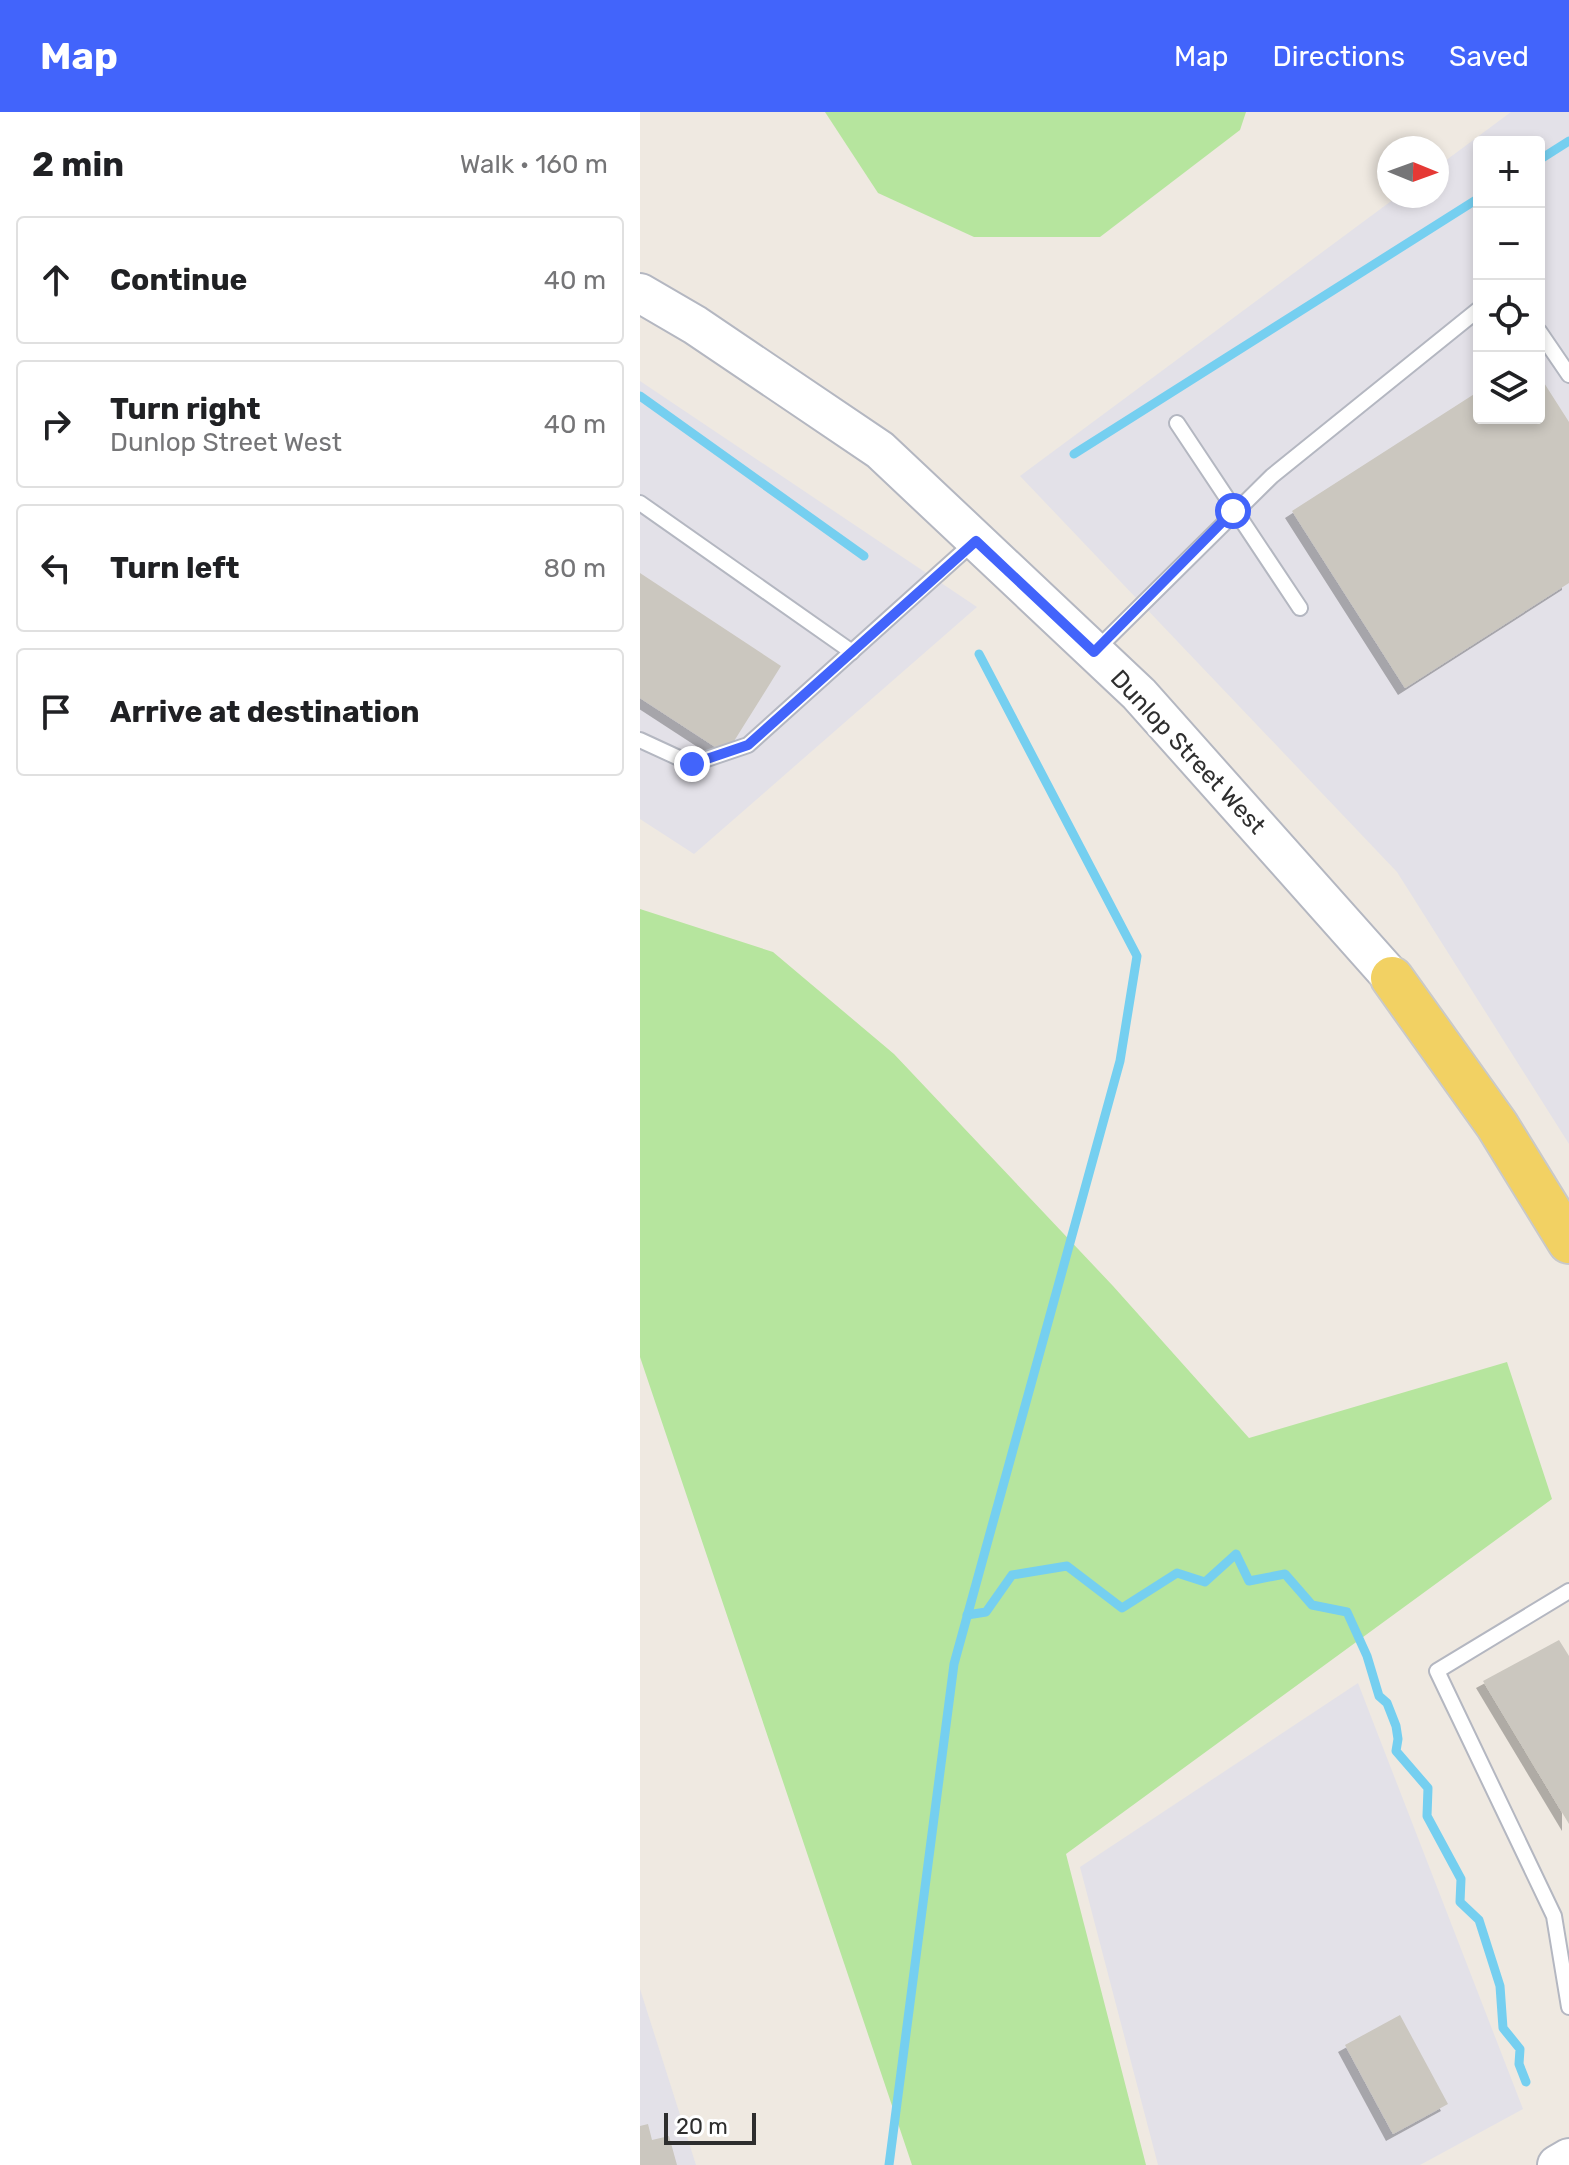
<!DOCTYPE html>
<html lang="en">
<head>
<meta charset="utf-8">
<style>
  :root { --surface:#fff; --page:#f6f6f6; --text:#202124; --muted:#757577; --line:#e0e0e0; --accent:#4264fb }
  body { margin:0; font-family:Rubik,sans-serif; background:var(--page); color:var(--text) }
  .controls { position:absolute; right:24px; top:24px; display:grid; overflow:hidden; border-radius:8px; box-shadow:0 4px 12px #0003 }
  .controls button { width:72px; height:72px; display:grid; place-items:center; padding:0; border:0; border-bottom:2px solid var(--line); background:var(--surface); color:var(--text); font:40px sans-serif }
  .compass { position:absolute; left:737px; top:24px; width:72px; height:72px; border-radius:50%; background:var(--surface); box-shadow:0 4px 12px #0003; rotate:91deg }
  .scale { position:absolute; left:24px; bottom:20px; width:92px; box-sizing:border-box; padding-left:8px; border:4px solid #2e2e2e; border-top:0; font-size:22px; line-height:28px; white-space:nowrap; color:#2e2e2e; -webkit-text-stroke:6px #fff; paint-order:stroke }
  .stop { position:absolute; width:24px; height:24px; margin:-18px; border:6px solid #4264fb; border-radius:50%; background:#fff }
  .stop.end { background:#4264fb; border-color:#fff; box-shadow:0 2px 8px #0008 }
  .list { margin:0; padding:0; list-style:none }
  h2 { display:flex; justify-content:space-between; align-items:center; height:104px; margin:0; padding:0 32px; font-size:34px }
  h2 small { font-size:26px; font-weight:400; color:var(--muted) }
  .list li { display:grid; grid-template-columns:52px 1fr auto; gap:24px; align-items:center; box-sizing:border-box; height:128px; margin:0 16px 16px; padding:0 16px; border:2px solid var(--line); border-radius:8px }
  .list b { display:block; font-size:30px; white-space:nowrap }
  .list p { margin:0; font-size:26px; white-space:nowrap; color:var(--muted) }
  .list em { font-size:26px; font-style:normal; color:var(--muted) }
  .icon { flex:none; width:44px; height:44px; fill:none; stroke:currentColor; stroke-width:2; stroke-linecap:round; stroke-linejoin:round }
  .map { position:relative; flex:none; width:929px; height:2053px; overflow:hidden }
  header { display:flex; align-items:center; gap:48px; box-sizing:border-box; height:112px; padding:0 40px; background:var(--accent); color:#fff }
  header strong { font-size:38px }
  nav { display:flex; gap:44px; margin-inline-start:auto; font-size:28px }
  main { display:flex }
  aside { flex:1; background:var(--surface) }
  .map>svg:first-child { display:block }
</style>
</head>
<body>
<header>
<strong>Map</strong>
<nav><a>Map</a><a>Directions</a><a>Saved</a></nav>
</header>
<main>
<aside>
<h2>2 min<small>Walk · 160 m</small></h2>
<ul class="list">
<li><svg class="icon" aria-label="ahead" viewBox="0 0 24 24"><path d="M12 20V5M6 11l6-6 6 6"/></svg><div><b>Continue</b></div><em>40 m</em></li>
<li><svg class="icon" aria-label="right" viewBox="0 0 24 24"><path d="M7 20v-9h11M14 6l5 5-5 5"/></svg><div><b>Turn right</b><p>Dunlop Street West</p></div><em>40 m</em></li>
<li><svg class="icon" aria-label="left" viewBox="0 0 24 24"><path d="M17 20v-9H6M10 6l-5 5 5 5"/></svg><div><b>Turn left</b></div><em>80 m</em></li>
<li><svg class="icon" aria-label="arrive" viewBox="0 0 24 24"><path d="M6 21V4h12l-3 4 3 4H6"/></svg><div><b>Arrive at destination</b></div></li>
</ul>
</aside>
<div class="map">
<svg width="929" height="2053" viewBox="0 0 929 2053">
  <defs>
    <filter id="shadow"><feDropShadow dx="-7" dy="7" stdDeviation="0" flood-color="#0004"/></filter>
  </defs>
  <rect width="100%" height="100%" fill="#efe9e1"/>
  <g fill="#e3e1e8" fill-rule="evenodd">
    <path d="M 871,0 L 929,0 L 929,1032 L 757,760 L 380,364 L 758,84 L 797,84 L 797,55 ZM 839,30 L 899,30 L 899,306 L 839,306 Z"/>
    <path d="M 0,269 L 337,495 L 54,742 L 0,707 Z"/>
    <path d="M 718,1571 L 883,1997 L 780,2053 L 518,2053 L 440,1755 Z"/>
    <path d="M 0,1877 L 56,2053 L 0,2053 Z"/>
  </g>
  <g fill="#b6e59e">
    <path d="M 185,0 L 606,0 L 600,18 L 460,125 L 334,125 L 238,81 Z"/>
    <path d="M 0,797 L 133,840 L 254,942 L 473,1174 L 609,1326 L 867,1250 L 912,1387 L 426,1742 L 506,2053 L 272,2053 L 0,1245 Z"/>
  </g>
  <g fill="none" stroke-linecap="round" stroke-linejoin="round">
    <g stroke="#75cff0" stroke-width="9">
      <path d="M 899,48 L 929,29"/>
      <path d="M 0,284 L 224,444"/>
      <path d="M 434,342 L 839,86"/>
      <path d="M 327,1503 L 346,1500 L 372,1463 L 427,1454 L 482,1496 L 537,1461 L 565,1470 L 596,1442 L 609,1469 L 645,1462 L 672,1493 L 707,1500 L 727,1544 L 739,1584 L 747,1591 L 756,1614 L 758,1627 L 756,1639 L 788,1676 L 787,1704 L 821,1767 L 820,1790 L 839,1808 L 860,1874 L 863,1916 L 880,1937 L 879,1952 L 886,1970"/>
      <path d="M 249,2053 L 314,1552 L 480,949 L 497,844 L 339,542"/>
    </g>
  </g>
  <g fill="#cbc7bf" filter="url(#shadow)">
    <path d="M 899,263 L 929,310 L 929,471 L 765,576 L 652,399 L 839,279 L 839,306 L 899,306 Z"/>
    <path d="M 0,461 L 141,554 L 86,642 L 0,586 Z"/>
    <path d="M 919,1528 L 929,1544 L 929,1712 L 843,1569 Z"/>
    <path d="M 760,1903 L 808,1992 L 753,2022 L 705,1933 Z"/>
    <path d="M 8,2012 L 12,2028 L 29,2024 L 37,2053 L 0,2053 L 0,2014 Z"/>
  </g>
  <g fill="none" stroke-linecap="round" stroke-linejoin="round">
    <g stroke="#b4b7c1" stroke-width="18">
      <g id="service">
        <path d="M 899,219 L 929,263"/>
        <path d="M 537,311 L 660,496"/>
        <path d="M 0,391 L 212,540"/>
        <path d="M 454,540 L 632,364 L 839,197"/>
        <path d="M 0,628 L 52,652 L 108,633 L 335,429"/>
        <path d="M 929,1479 L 797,1559 L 914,1804 L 929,1895"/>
      </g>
    </g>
    <g stroke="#b4b7c1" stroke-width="42">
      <g id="secondary">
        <path d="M 0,181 L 55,213 L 240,338 L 499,582 L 752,866"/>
        <path d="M 917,2053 L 929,2046"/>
      </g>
    </g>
    <g stroke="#c9c9c9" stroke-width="46">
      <path id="primary" d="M 752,866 L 857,1013 L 929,1130"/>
    </g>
    <use href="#service" stroke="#fff" stroke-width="14"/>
    <use href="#secondary" stroke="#fff" stroke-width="38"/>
    <use href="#primary" stroke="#f2d163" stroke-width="42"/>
  </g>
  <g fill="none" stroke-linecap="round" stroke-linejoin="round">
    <path stroke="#4264fb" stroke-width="10" d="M 52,652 L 108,633 L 336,429 L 454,540 L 593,399"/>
  </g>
  <g text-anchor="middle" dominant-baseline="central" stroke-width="8" stroke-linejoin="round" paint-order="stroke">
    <g font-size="24" fill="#2e2e2e" stroke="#fff">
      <text transform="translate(548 640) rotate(47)">Dunlop Street West</text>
    </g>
  </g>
</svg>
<div class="controls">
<button>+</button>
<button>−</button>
<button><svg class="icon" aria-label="locate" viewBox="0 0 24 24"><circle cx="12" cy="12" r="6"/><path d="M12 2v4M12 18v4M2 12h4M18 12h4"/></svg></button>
<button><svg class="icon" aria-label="layers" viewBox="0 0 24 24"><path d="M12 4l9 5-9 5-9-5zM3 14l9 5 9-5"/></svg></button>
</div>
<svg class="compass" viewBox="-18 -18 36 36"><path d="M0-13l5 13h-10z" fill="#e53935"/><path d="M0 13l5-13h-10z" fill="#757577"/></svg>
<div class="scale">20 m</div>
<div class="stop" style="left:593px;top:399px"></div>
<div class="stop end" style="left:52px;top:652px"></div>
</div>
</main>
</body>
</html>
